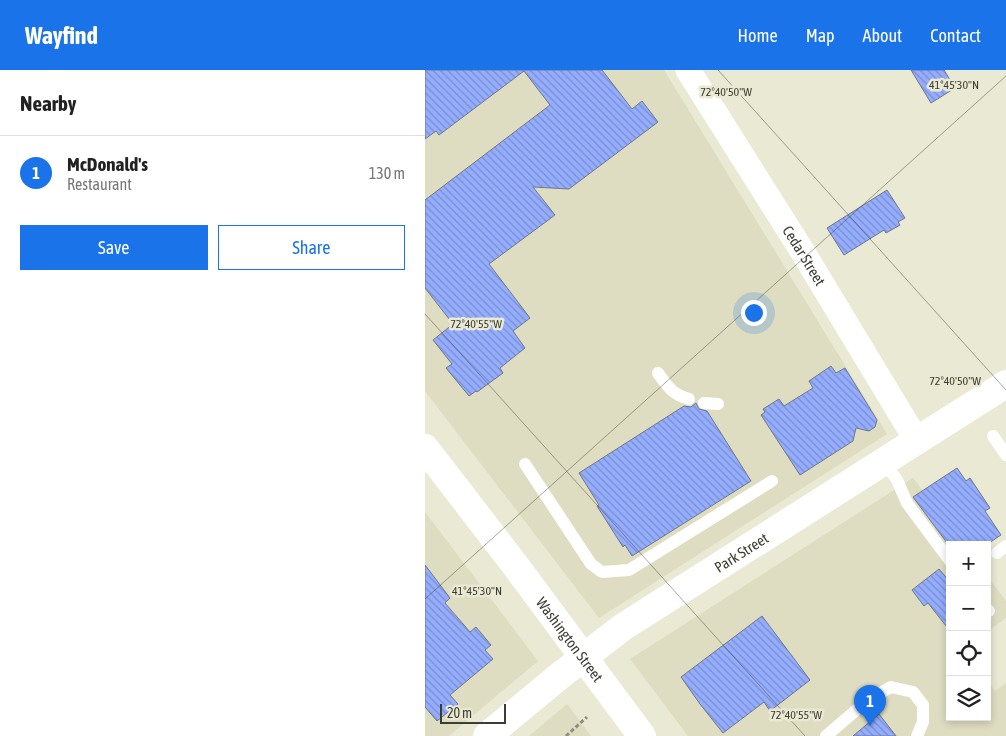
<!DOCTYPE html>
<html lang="en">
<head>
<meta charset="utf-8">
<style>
  :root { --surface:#fff; --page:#f2f2f2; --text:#222; --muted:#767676; --line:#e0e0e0; --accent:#1a73e8 }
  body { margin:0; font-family:"Asap Condensed",sans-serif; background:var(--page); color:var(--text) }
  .controls { position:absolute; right:15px; bottom:15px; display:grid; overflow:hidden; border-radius:0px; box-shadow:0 2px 8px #0003 }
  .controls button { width:45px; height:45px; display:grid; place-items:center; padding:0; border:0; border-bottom:1px solid var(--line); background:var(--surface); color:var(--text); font:25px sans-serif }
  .scale { position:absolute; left:15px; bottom:12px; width:66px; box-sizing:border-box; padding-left:5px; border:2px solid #3d3d34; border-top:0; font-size:14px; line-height:18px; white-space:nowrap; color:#3d3d34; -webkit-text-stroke:4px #e9e9d4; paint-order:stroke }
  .you { position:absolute; left:328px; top:242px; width:18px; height:18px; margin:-12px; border:4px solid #fff; border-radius:50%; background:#1a73e8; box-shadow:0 0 0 8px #1a73e833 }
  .badge { display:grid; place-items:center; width:32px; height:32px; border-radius:50%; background:var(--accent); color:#fff; font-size:16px; font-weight:700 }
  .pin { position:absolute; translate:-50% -41px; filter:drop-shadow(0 1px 2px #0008) }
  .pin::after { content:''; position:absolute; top:26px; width:18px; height:15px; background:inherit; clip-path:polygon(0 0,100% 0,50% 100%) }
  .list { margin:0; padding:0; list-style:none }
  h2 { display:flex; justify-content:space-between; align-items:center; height:65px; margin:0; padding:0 20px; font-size:21px }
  h2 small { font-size:16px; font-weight:400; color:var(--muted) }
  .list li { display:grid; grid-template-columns:32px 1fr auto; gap:15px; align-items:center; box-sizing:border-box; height:75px; padding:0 20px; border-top:1px solid var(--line) }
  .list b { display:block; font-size:19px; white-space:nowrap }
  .list p { margin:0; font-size:16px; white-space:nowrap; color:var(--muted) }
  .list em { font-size:16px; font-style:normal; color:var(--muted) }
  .actions { display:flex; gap:10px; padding:15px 20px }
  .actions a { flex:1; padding:11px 0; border:1px solid var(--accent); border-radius:0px; text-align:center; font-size:18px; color:var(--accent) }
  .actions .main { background:var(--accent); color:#fff }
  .icon { flex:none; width:28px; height:28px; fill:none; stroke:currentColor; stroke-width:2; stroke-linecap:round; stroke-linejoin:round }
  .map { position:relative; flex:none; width:581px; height:666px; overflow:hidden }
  header { display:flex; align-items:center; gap:30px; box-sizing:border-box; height:70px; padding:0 25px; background:var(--accent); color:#fff }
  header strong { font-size:24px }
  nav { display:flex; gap:28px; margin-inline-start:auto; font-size:18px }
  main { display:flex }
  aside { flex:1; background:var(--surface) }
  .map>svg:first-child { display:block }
</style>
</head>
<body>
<header>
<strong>Wayfind</strong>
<nav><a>Home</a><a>Map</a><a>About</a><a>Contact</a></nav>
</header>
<main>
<aside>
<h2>Nearby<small></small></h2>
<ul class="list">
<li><span class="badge">1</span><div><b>McDonald's</b><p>Restaurant</p></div><em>130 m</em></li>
</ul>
<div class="actions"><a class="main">Save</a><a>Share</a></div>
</aside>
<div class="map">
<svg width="581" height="666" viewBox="0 0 581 666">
  <defs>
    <pattern id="building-back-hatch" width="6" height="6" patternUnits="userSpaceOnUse" patternTransform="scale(1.25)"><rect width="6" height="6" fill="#94adfe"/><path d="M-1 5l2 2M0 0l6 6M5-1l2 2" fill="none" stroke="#7a8ece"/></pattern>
  </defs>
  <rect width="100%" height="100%" fill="#e9e9d4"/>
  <g fill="#deddc1">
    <path d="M 0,0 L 239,0 L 462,364 L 174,548 L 0,321 Z"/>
    <path d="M 488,408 L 539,475 L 525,475 L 525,647 L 562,647 L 562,611 L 570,621 L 581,613 L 581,666 L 263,666 L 205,589 Z"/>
    <path d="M 0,442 L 113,591 L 24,666 L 0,666 Z"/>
    <path d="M 562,506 L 581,531 L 581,548 L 562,562 Z"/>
    <path d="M 142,634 L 166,666 L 104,666 Z"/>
  </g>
  <g fill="url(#building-back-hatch)" stroke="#717788">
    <path d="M 0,0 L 177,0 L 207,39 L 217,31 L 233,52 L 144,119 L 108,117 L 130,145 L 64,194 L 105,248 L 88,261 L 100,278 L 75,298 L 78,303 L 52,322 L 51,321 L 44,326 L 21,298 L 27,294 L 8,270 L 28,254 L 0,218 L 0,130 L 125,35 L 99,1 L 14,65 L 11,61 L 0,69 Z"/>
    <path d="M 486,0 L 519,0 L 530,18 L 506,33 Z"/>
    <path d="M 462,120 L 480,148 L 473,152 L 475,155 L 461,163 L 459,160 L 419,185 L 402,158 Z"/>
    <path d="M 406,296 L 411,303 L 420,298 L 452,350 L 450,357 L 444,361 L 431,358 L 428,371 L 375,405 L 336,345 L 340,342 L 338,339 L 354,329 L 359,336 L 388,318 L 384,311 Z"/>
    <path d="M 271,333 L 274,339 L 282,341 L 326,411 L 207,486 L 200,475 L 198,477 L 172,436 L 174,435 L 154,403 L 259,336 L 266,337 Z"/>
    <path d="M 532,398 L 541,411 L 545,408 L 565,438 L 560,441 L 576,465 L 561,475 L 525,475 L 525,477 L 488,427 Z"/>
    <path d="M 0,495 L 25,528 L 20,533 L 45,562 L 51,557 L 66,575 L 60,580 L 68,589 L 25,625 L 33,634 L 12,651 L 0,637 Z"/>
    <path d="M 514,499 L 525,512 L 525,561 L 503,533 L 499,536 L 487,520 Z"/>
    <path d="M 337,546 L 385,610 L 345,641 L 339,632 L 298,663 L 275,634 L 256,607 Z"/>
    <path d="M 454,644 L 471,666 L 428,666 Z"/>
  </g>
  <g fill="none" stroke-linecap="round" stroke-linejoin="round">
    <path stroke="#8e8e80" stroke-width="3" stroke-dasharray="4 2.5" stroke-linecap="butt" d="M 141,666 L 162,647"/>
    <g stroke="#fff" stroke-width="12">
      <path d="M 233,303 C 243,317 247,324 264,329"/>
      <path d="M 279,333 L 293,334"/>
      <path d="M 568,366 L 581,385"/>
      <path d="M 459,392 L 472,410 L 482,433 L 525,491"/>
      <path d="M 100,394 L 166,494 L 177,502 L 204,500 L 347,411"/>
      <path d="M 572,483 L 581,476"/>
      <path d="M 562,539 L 564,541"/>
      <path d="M 401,666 L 444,629 L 466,617 L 488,622 L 498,635 L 498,652 L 492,666"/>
    </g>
    <path stroke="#fff" stroke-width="25" id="s1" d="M 263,0 L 379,184 L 492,371"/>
    <g stroke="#fff" stroke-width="28">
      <path id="s2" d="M 0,378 L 90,495 L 217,666"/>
      <path id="s3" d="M 62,666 L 137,604 L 198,557 L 581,314"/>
    </g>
  </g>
  <path fill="none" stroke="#3d3d34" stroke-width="1" stroke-opacity="0.45" d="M 293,0 L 581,320M 0,244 L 380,666M 0,529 L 581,6"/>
  <g text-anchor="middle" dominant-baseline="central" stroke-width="5" stroke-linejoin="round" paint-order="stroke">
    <g font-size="15" fill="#3d3d34" stroke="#e9e9d4">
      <text stroke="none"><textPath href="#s1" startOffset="219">Cedar Street</textPath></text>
      <text stroke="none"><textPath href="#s3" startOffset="314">Park Street</textPath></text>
      <text stroke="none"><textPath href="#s2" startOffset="240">Washington Street</textPath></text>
    </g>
  </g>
  <g font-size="12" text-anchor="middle" fill="#3d3d34" stroke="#e9e9d4" stroke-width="5" stroke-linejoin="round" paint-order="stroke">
    <text x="529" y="19">41°45'30"N</text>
    <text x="301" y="26">72°40'50"W</text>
    <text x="51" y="258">72°40'55"W</text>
    <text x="530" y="315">72°40'50"W</text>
    <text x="52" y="525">41°45'30"N</text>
    <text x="371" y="649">72°40'55"W</text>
  </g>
</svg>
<div class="controls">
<button>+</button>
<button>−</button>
<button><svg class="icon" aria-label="locate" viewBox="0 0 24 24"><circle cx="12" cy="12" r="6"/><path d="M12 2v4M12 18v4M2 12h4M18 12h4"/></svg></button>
<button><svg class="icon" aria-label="layers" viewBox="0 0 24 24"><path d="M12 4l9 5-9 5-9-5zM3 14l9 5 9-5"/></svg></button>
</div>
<div class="scale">20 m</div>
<div class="you"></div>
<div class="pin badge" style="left:445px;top:656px">1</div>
</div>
</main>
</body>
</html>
